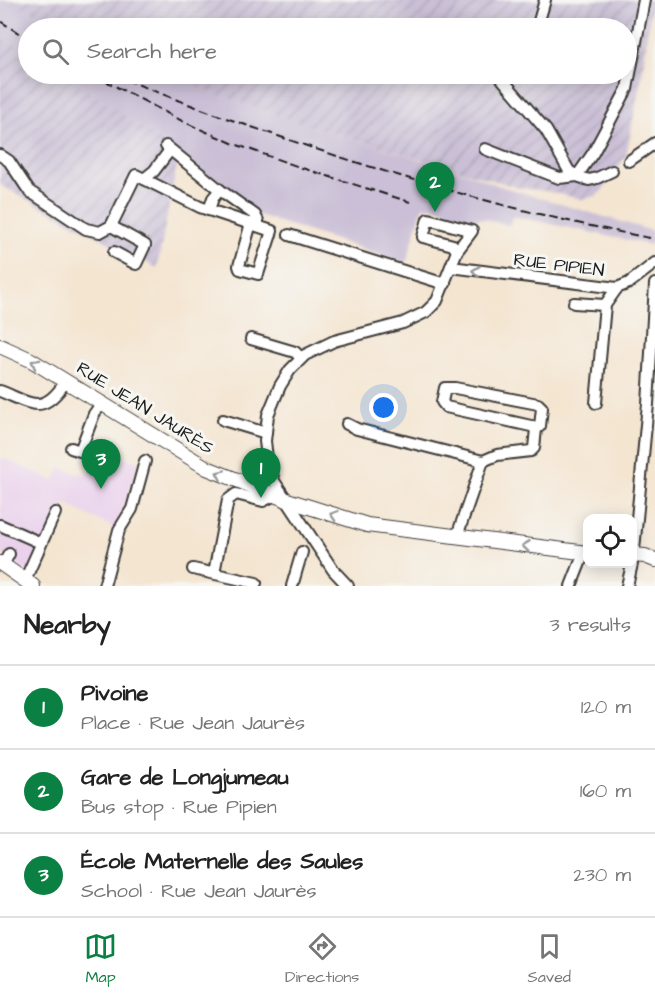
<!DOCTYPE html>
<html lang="en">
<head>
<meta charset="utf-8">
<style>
  :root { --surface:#fff; --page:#f2f2f2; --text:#222; --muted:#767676; --line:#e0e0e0; --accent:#0b8043 }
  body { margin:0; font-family:"Architects Daughter",sans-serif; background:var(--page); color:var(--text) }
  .controls { position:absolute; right:18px; bottom:18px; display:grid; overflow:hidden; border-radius:12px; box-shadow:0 3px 15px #0003 }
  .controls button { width:54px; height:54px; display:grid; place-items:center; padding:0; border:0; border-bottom:2px solid var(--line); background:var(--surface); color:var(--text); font:30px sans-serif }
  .you { position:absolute; left:384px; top:408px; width:21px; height:21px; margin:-15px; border:4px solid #fff; border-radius:50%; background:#1a73e8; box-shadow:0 0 0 9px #1a73e833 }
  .badge { display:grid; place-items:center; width:39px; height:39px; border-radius:50%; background:var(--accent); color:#fff; font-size:20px; font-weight:700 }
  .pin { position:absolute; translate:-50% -50px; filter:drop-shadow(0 2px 3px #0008) }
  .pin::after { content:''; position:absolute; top:32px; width:21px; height:18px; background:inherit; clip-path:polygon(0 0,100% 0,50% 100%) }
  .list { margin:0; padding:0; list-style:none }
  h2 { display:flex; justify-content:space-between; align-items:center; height:78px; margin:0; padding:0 24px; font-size:26px }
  h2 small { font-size:20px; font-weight:400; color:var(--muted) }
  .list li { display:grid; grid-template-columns:39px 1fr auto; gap:18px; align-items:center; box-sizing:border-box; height:84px; padding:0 24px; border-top:2px solid var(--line) }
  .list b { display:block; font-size:22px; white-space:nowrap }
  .list p { margin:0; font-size:20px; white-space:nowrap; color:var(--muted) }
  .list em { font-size:20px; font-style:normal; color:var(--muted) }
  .icon { flex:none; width:33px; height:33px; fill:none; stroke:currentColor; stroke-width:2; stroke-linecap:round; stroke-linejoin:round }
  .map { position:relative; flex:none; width:655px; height:586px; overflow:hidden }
  .search { position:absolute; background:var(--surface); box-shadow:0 3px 15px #0003; left:18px; right:18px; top:18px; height:66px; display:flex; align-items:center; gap:15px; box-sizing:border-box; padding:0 21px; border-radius:33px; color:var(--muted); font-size:22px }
  .sheet { height:330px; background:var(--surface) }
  nav { display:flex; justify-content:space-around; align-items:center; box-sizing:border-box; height:84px; border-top:2px solid var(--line); background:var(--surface); font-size:16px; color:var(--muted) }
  nav a { display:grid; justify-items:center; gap:3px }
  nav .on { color:var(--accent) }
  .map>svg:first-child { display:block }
</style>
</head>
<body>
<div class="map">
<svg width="655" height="586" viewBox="0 0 655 586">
  <defs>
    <pattern id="industrial-furrows" width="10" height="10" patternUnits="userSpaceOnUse" patternTransform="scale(1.5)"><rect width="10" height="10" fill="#cabfd6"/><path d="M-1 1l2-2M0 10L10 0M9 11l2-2" fill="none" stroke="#ada4b7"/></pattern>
  </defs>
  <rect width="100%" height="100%" fill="#f6f6f2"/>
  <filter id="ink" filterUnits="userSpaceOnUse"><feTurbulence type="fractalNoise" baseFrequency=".0167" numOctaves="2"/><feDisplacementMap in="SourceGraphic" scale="12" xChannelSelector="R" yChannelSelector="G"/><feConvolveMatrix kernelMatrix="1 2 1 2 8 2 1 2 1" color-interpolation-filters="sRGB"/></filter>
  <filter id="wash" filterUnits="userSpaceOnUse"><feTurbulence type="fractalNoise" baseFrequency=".008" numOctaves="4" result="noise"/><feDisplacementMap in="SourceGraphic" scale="24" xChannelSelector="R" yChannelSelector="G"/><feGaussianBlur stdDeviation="1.35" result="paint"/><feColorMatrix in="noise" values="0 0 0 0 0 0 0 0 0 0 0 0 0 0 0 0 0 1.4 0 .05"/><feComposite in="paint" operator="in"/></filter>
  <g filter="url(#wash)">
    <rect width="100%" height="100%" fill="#f4e5d1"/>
    <path fill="#ead1ec" d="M 99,450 L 139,462 L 116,529 L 66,504 L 74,484 L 33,576 L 0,553 L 0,459 L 3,460 L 4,458 L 54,481 L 61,467 L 78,475 L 80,473 L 87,473 Z"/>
    <g fill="url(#industrial-furrows)">
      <path d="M 9,0 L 652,0 L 642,74 L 626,156 L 602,191 L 596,196 L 582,199 L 545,191 L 520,188 L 465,172 L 303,124 L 156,74 L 626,74 L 626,28 L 62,28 Z"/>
      <path d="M 0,37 L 28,52 L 28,74 L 66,74 L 179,154 L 157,268 L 0,185 Z"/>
    </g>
    <g fill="#cabfd6">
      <path d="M 0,0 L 9,0 L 62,28 L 28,28 L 28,52 L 0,37 Z"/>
      <path d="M 66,74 L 156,74 L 303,124 L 466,173 L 500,186 L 652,231 L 651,245 L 513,216 L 509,225 L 485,219 L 470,218 L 430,206 L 429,208 L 423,206 L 406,263 L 258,215 L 179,154 Z"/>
    </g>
  </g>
  <g filter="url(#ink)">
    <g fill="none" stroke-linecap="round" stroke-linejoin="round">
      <g stroke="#3c3a37" stroke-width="14">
        <g id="minor">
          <path d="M 537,28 L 545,0"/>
          <path d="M 502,79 L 546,130 L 569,171 L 577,176 L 593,153 L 627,89 L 644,0"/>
          <path d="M 166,146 L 220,190"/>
          <path d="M 485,149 L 559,178 L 577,176 L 589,180 L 597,178 L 612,171"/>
          <path d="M 0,155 L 9,161 L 29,191 L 86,229 L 100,232 L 111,226 L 136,175 L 200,207 L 272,231 L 258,274 L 240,269 L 239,266 L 251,223"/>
          <path d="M 629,161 L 655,143"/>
          <path d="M 144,179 L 154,171 L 170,150"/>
          <path d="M 209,210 L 213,198 L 220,190 L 255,215 L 258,221 L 258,226"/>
          <path d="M 111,226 L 145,245 L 136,264 L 114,252"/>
          <path d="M 289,235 L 445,284"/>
          <path d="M 451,267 L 617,288 L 629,283 L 655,263"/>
          <path d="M 574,303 L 605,305"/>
          <path d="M 251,339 L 295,352 L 301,358"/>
          <path d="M 0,391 C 33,404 43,416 66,381"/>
          <path d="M 596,403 L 605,305 L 617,288"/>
          <path d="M 223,420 L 266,433"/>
          <path d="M 347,424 L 357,429 L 483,461 L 457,536"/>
          <path d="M 71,448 L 80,451 L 94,414 L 102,403"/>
          <path d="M 483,461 L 497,455 L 531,451 L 534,448 L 536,429 L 531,426 L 446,407 L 442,402 L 445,388 L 455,388 L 538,404 L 542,408 L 540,426 L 536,429"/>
          <path d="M 0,525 L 41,543"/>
          <path d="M 633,560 L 648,404 L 655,284"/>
          <path d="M 3,565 L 9,554"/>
          <path d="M 193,569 L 256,583"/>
          <path d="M 214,573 L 228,500 L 236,494 L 263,501 L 275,495"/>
          <path d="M 25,580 L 55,513"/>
          <path d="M 104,586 L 119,530 L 132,509 L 145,461"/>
          <path d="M 292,586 L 302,552"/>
          <path d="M 348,586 L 333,570 L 274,481 L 267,458 L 265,441 L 268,415 L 280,386 L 290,370 L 305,355 L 334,341 L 403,323 L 426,312 L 437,301 L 457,251 L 472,231 L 428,219 L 423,237 L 453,245 L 457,251"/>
          <path d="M 571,586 L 584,553"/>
          <path d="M 627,586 L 632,564"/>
        </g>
      </g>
      <g stroke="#3c3a37" stroke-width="16">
        <g id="major">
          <path d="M 0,346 L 31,360 L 207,468 L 287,500 L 367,525 L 588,553"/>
          <path d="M 632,555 L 645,556 L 655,560"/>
          <path d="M 0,563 L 33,586"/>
        </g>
      </g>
      <use href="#minor" stroke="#fff" stroke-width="10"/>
      <use href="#major" stroke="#fff" stroke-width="14"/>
      <g stroke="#1c1c1c" stroke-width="2" stroke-dasharray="9 4.5" stroke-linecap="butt">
        <path d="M 0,21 L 28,39"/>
        <path d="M 92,74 L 184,122 L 232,143 L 302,168 L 410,202"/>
        <path d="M 113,74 C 167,97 222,117 278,136 C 401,179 527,215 655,239"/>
      </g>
    </g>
    <defs><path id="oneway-chevron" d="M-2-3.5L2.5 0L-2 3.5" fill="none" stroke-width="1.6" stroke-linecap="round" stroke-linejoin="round" transform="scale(1.5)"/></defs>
    <g stroke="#999">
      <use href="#oneway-chevron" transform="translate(476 271) rotate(-173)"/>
      <use href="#oneway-chevron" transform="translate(35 363) rotate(-151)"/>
      <use href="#oneway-chevron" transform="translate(220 474) rotate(-156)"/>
      <use href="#oneway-chevron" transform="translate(334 515) rotate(-162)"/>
      <use href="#oneway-chevron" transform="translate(526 546) rotate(-173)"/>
    </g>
  </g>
  <g text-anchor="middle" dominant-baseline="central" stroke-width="6" stroke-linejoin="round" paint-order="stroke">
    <g font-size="18" fill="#1c1c1c" stroke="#f6f6f2">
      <text transform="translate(559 265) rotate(7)">RUE PIPIEN</text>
      <text transform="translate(145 408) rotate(32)">RUE JEAN JAURÈS</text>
    </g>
  </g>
</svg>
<div class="controls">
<button><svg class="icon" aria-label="locate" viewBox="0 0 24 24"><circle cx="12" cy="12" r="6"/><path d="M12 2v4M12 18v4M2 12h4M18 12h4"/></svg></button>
</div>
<div class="you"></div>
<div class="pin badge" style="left:261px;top:498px">1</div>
<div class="pin badge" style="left:435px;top:212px">2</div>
<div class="pin badge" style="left:101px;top:489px">3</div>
<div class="search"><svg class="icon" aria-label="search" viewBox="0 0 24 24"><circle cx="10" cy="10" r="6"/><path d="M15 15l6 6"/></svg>Search here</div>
</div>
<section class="sheet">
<h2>Nearby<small>3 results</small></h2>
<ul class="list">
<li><span class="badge">1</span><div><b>Pivoine</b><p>Place · Rue Jean Jaurès</p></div><em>120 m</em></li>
<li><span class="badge">2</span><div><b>Gare de Longjumeau</b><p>Bus stop · Rue Pipien</p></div><em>160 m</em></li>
<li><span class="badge">3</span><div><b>École Maternelle des Saules</b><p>School · Rue Jean Jaurès</p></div><em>230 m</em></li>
</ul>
</section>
<nav>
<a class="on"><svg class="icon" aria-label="map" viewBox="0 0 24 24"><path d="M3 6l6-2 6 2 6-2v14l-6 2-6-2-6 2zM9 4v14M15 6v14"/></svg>Map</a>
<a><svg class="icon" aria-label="directions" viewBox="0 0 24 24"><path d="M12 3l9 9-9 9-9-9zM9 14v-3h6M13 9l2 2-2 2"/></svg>Directions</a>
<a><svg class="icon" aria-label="saved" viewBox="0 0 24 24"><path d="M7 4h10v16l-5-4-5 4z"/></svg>Saved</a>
</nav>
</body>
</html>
